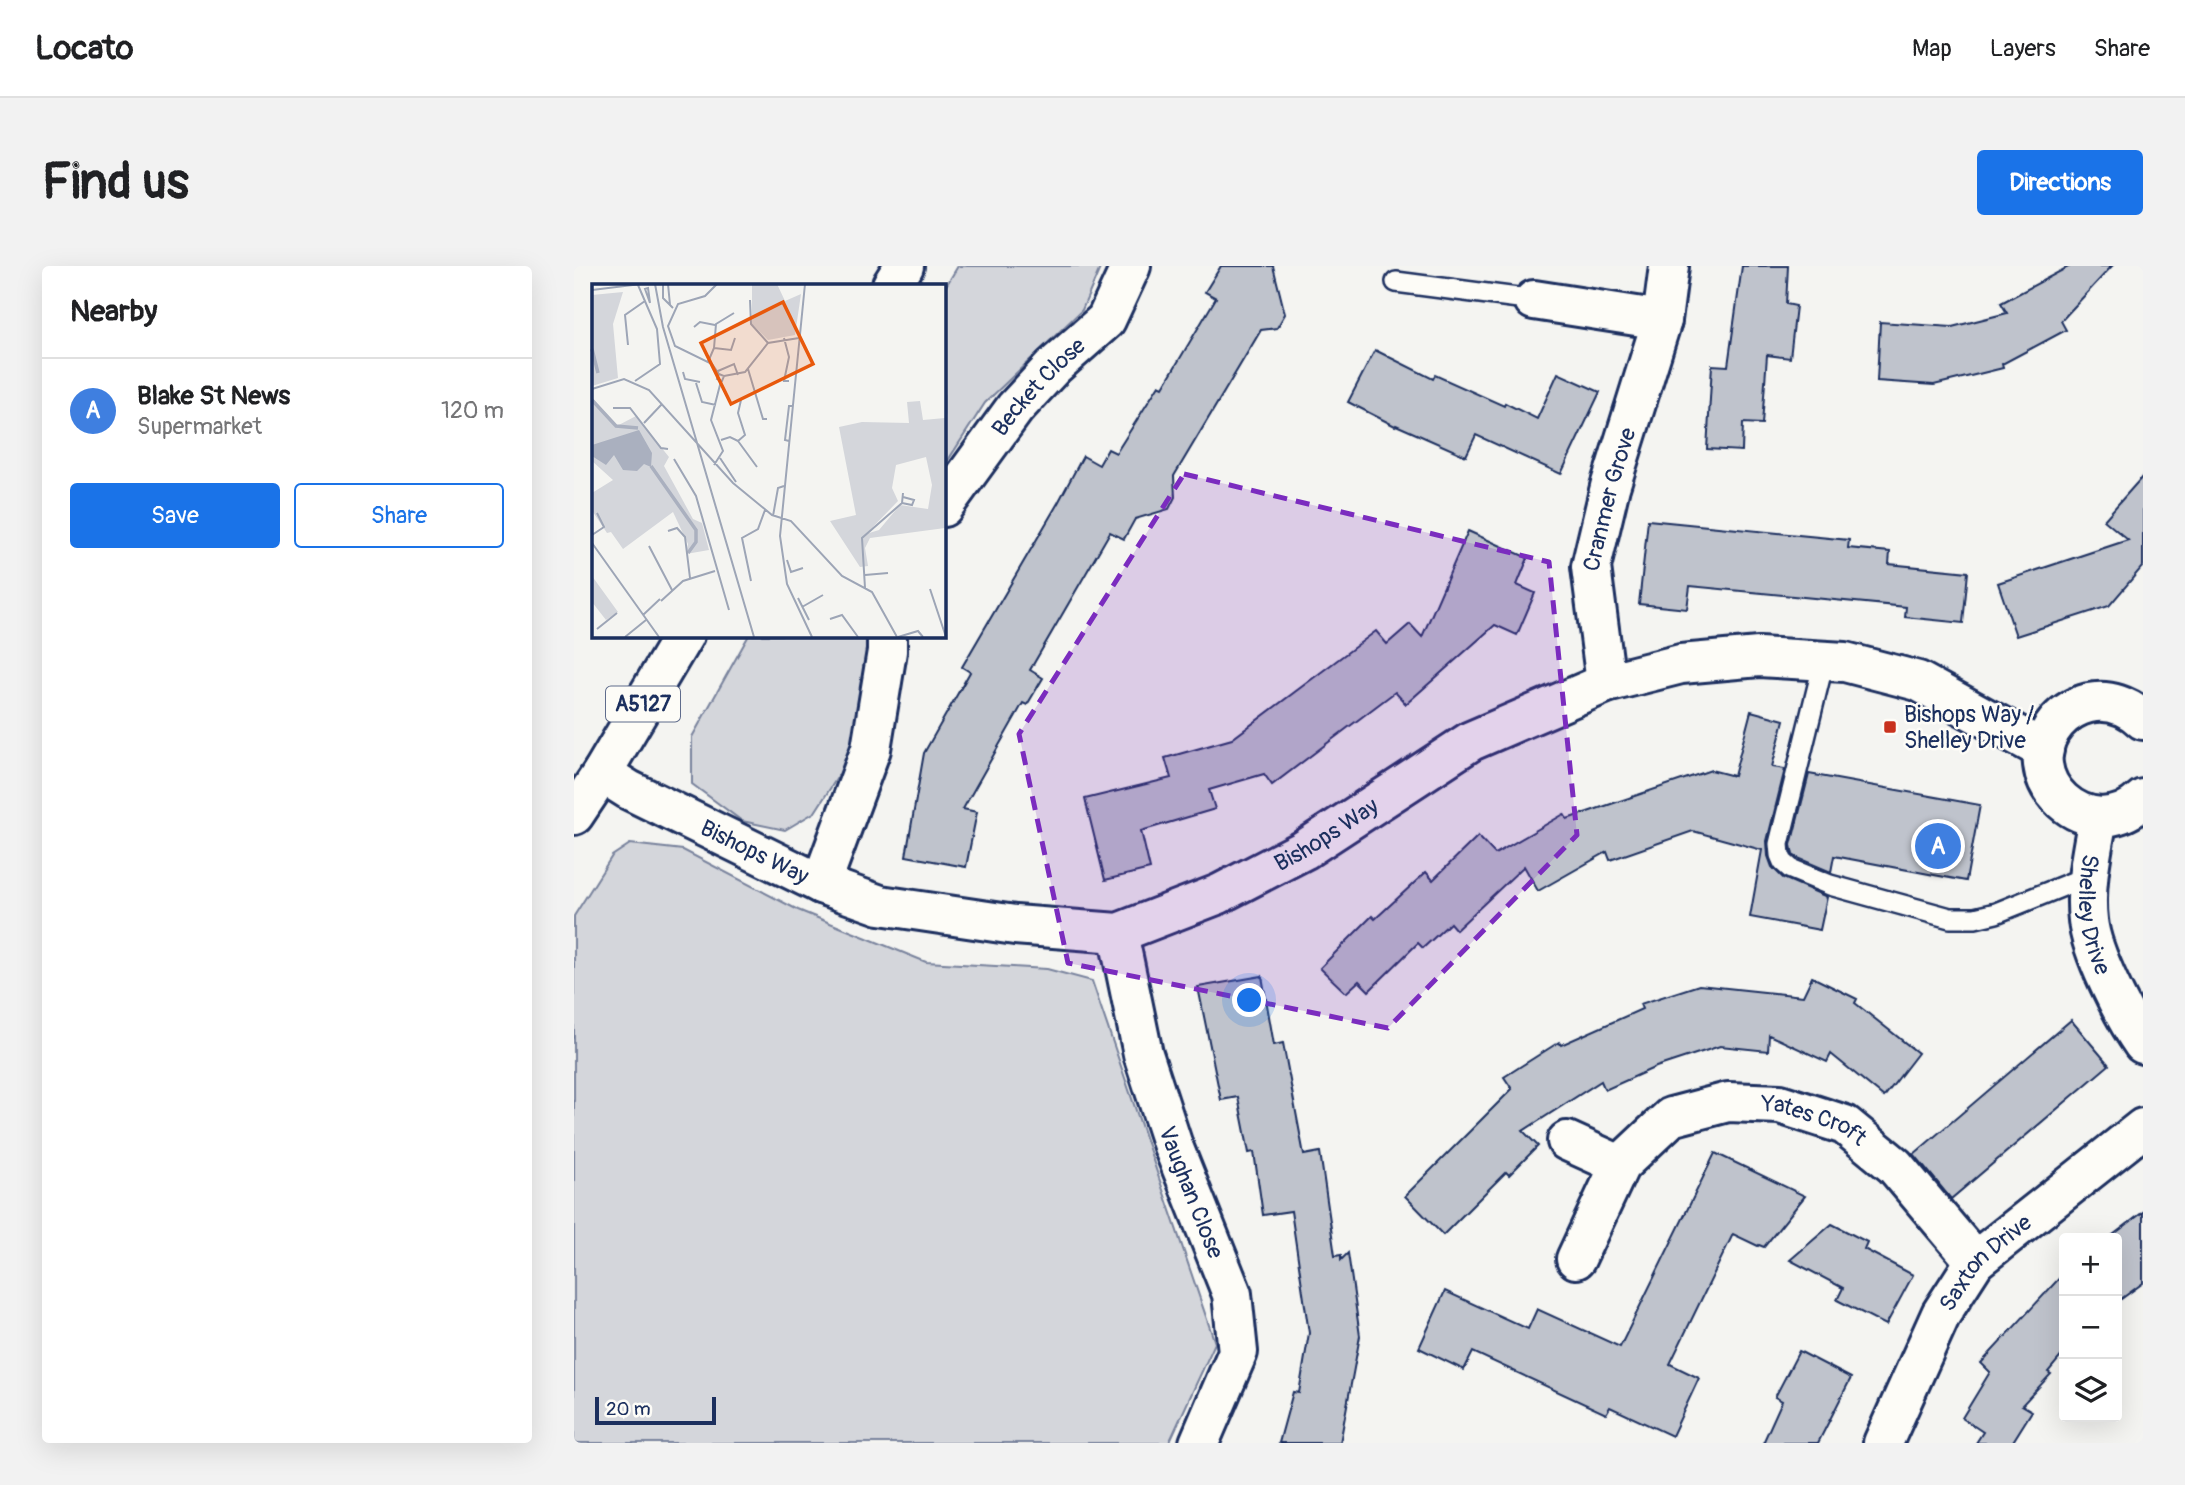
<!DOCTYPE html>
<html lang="en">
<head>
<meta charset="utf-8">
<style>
  :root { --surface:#fff; --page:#f2f2f2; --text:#202124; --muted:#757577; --line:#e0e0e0; --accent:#1a73e8 }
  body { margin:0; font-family:Pangolin,sans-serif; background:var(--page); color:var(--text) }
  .controls { position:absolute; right:21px; bottom:21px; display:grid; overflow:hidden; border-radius:7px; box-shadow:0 7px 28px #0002 }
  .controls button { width:63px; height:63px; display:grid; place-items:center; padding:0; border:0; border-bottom:2px solid var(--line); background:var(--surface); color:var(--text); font:35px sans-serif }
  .scale { position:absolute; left:21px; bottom:18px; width:121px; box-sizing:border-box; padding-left:7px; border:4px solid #1b2f5e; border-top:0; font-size:19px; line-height:24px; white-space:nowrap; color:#1b2f5e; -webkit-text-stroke:5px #fdfcf7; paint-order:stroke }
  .you { position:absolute; left:676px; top:735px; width:24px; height:24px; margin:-18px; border:5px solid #fff; border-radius:50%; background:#1a73e8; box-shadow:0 0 0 10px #1a73e833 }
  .badge { display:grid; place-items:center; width:46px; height:46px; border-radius:50%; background:var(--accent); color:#fff; font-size:23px; font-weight:700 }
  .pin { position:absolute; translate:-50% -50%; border:4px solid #fff; box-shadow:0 2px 7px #0006 }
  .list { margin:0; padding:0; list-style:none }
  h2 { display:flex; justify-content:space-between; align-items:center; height:91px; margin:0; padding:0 28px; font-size:30px }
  h2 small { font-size:23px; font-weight:400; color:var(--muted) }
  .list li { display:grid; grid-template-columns:46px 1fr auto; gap:21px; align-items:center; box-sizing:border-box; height:105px; padding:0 28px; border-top:2px solid var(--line) }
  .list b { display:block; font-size:26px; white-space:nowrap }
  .list p { margin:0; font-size:23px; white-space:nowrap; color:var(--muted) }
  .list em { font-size:23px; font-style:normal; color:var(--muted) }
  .actions { display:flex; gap:14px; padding:21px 28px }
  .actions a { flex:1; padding:16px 0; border:2px solid var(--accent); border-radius:7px; text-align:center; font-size:24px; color:var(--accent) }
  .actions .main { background:var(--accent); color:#fff }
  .icon { flex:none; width:38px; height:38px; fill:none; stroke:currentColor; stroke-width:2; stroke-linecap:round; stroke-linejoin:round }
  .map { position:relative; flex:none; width:1569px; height:1177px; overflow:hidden; border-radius:7px }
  header { display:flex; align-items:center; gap:42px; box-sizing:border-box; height:98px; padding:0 35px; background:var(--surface); border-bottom:2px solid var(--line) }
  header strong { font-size:33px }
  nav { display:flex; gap:38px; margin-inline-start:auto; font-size:24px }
  .intro { display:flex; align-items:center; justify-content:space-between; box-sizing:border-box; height:168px; padding:0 42px }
  h1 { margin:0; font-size:49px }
  .button { padding:18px 32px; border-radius:7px; background:var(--accent); color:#fff; font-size:24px; font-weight:700 }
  main { display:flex; gap:42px; padding:0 42px }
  aside { flex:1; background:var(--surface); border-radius:7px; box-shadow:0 7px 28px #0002 }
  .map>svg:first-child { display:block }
</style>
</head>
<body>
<header>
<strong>Locato</strong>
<nav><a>Map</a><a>Layers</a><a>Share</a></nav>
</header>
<div class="intro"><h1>Find us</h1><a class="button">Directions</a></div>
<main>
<aside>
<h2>Nearby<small></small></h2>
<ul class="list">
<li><span class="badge" style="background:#3f7fe0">A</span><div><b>Blake St News</b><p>Supermarket</p></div><em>120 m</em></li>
</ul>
<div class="actions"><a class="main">Save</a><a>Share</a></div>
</aside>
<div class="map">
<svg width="1569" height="1177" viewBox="0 0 1569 1177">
  <rect width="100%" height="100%" fill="#f4f4f1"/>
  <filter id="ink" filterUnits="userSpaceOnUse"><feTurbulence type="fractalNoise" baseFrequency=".0143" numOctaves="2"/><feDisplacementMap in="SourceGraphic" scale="14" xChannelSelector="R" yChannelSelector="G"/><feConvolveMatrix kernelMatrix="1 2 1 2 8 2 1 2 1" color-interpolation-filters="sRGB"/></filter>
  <g filter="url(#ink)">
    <g fill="#d4d6db" stroke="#78829c" stroke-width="2">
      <path d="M 384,0 L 527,0 L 508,44 L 411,137 L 369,202 L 369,25 Z"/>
      <path d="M 175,369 L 297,369 L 277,490 L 241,546 L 211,564 L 168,555 L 118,518 L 118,471 Z"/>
      <path d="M 56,578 L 109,584 L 224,644 L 352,696 L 473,703 L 518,715 L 641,1077 L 595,1177 L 0,1177 L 0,650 L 38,590 Z"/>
    </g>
    <g fill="#bfc3cc" stroke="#1b2f5e" stroke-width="2">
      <path d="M 647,0 L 699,0 L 711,48 L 703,62 L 687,64 L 600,210 L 601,231 L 595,243 L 561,253 L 550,273 L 536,266 L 456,404 L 469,412 L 453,439 L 449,437 L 389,543 L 403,546 L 392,601 L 332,590 L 350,487 L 396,406 L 388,401 L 484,237 L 509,190 L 525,199 L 534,183 L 542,187 L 585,119 L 589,121 L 642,32 L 631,26 Z"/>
      <path d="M 1168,0 L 1214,0 L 1212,38 L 1222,40 L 1216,92 L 1193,89 L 1188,158 L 1169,157 L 1168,185 L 1133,183 L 1138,99 L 1154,100 Z"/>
      <path d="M 1496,0 L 1538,0 L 1487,55 L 1492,64 L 1428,98 L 1429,102 L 1360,119 L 1303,115 L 1306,56 L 1378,61 L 1433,47 L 1427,37 Z"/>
      <path d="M 801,84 L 859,113 L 861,109 L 930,140 L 931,137 L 963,153 L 984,107 L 1026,126 L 987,208 L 902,169 L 892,190 L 822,159 L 821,160 L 774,136 Z"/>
      <path d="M 1569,210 L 1569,300 L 1535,340 L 1442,370 L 1424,317 L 1554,274 L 1530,254 Z"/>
      <path d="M 1074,254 L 1275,274 L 1274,282 L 1316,286 L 1315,298 L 1394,306 L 1389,357 L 1331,351 L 1332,341 L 1116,320 L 1113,343 L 1065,338 Z"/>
      <path d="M 894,265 L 954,292 L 943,319 L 961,327 L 943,369 L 921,359 L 832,438 L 821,426 L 698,519 L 690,508 L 635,524 L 641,543 L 567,565 L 576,603 L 531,614 L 511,533 L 597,512 L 591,492 L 658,473 L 802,365 L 813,378 L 836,358 L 848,371 Z"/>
      <path d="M 1177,445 L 1210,454 L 1198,501 L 1211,503 L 1193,575 L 1194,590 L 1198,601 L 1209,612 L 1253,631 L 1246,664 L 1176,651 L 1188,584 L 1119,565 L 1036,594 L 1033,586 L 964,625 L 950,600 L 882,664 L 876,657 L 849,682 L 844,677 L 795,725 L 785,715 L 772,727 L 746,702 L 798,650 L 801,653 L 852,606 L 859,614 L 904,570 L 921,588 L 990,548 L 993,553 L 1137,504 L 1160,510 Z"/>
      <path d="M 1235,508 L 1406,539 L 1392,615 L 1260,590 L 1257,606 L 1224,592 L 1219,589 L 1217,579 Z"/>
      <path d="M 688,710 L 700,779 L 709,777 L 730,889 L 746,886 L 761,990 L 767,989 L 767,994 L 774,987 L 786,1070 L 766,1177 L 705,1177 L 719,1126 L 725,1127 L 735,1067 L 717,945 L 689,949 L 680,886 L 675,887 L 664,831 L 647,834 L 624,721 Z"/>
      <path d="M 1238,711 L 1283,733 L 1281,737 L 1344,787 L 1310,831 L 1257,788 L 1253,796 L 1195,769 L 1194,785 L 1146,780 L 1082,801 L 1031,824 L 1027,815 L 949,865 L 964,880 L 935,909 L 932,906 L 869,969 L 831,930 L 938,823 L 930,811 L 985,776 L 987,779 L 1068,743 L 1066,738 L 1125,719 L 1229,730 Z"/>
      <path d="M 1497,754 L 1535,799 L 1377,933 L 1340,888 Z"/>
      <path d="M 1141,887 L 1231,930 L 1190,981 L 1185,979 L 1184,980 L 1159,968 L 1096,1098 L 1125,1112 L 1098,1170 L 1036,1141 L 1032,1148 L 899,1086 L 890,1104 L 845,1082 L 871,1025 L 954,1063 L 963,1043 L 1046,1081 Z"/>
      <path d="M 1569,946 L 1569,1017 L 1543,1036 L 1543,972 L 1535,972 Z"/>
      <path d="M 1258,958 L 1293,976 L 1290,983 L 1339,1009 L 1312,1059 L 1263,1034 L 1269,1022 L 1216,994 Z"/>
      <path d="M 1490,1007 L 1490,1087 L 1474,1106 L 1477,1108 L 1448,1139 L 1458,1145 L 1438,1177 L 1402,1177 L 1409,1166 L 1388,1152 L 1416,1106 L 1407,1097 Z"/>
      <path d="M 1225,1085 L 1277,1112 L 1244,1177 L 1189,1177 L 1208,1135 L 1201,1131 Z"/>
    </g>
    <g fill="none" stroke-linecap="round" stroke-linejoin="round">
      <g stroke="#1b2f5e" stroke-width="24">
        <g id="lane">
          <path d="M 822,16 L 960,34"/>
          <path d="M 1250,395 L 1205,578 L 1206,589 L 1209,596 L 1217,603 L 1256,619 L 1376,652 L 1401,652 L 1422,647 L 1514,610"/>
        </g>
      </g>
      <g stroke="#1b2f5e" stroke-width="44">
        <g id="street">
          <path d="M 960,34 L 1088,54"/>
          <path id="s1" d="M 369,241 L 441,142 L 479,101 L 532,54 L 557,0"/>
          <path id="s2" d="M 1032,417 L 1017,301 L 1036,221 L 1088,54 L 1095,0"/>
          <path d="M 1569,454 C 1554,440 1535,433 1515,437 C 1502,440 1492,446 1483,456 C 1436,511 1515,585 1569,533"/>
          <path id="s3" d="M 28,507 L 55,524 L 247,618 L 306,639 L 441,659 L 544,667 L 645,628 L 730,584 L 897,475 L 1032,417 L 1107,398 L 1185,391 L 1271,396 L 1344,415 L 1470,484"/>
          <path id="s4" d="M 1524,552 C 1518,585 1510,620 1514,654 C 1517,687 1550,751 1569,778"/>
          <path d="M 247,618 L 297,483 L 313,385 L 313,369"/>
          <path id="s5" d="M 544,667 L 569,788 L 599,880 L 658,1028 L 664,1086 L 625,1177"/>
          <path d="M 993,875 L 1046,899"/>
          <path id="s6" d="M 1002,993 L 1046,899 L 1097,851 L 1154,836 L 1206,838 L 1271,859 L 1321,900 L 1401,995"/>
          <path id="s7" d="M 1309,1177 L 1367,1048 L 1401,995 L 1569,862"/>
        </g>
      </g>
      <g stroke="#1b2f5e" stroke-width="44">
        <g id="primary">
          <path d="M 318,19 L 330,0"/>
          <path d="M 0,549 L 28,507 L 110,369"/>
        </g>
      </g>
      <use href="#lane" stroke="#fdfcf7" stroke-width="19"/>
      <use href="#street" stroke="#fdfcf7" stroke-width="38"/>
      <use href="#primary" stroke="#fdfcf7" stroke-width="38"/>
    </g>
  </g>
  <path fill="#7b2cbf" fill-opacity="0.2" stroke="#7b2cbf" stroke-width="5" stroke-dasharray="14 9" stroke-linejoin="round" d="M 610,208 L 975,296 L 1003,569 L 814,762 L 494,697 L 445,468 Z"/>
  <rect fill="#c8321e" stroke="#fdfcf7" stroke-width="2.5" x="1309" y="454" width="14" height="14" rx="3.5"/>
  <g text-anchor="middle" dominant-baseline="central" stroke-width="5" stroke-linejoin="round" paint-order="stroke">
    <rect fill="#fdfcf7" stroke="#5f6c8c" stroke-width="2" x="32" y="420.5" width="74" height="35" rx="5"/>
    <g font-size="21" font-weight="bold" fill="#1b2f5e">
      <text x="69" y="438">A5127</text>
    </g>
    <g font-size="23" fill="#1b2f5e" stroke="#fdfcf7">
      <text stroke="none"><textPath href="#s1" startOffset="154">Becket Close</textPath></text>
      <text stroke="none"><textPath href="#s2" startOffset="187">Cranmer Grove</textPath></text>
      <text stroke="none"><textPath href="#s3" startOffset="779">Bishops Way</textPath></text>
      <text stroke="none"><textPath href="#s3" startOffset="172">Bishops Way</textPath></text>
      <text stroke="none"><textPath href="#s4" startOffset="98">Shelley Drive</textPath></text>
      <text stroke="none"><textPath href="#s6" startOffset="322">Yates Croft</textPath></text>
      <text stroke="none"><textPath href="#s5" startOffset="270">Vaughan Close</textPath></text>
      <text stroke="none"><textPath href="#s7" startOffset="210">Saxton Drive</textPath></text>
    </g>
    <g font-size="23" fill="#1b2f5e" stroke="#fdfcf7" text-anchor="start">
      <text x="1330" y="448">Bishops Way /<tspan x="1330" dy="26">Shelley Drive</tspan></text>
    </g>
  </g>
  <g transform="translate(18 18)">
    <rect width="354" height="354" fill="#f4f4f1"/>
    <path d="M 160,0 L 185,0 L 193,17 L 209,10 L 203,51 L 176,56 L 160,40 ZM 31,8 L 21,40 L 26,94 L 0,102 L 0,11 ZM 0,116 L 23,143 L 44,132 L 77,173 L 72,182 L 101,235 L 110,239 L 117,266 L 94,270 L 96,260 L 81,228 L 31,265 L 19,248 L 15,249 L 1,228 L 0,209 L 21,196 L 0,177 ZM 328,117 L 331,136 L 353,134 L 353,244 L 278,254 L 273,264 L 276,282 L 268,283 L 238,237 L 264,231 L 247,143 L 270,138 L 317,139 L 315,118 ZM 334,173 L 340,201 L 336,225 L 308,221 L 287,246 L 274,250 L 306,217 L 300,204 L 304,181 ZM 0,292 L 26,328 L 14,336 L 0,318 Z" fill="#d4d6db" fill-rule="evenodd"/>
    <path d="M 47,146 L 60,169 L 59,183 L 52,180 L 45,187 L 31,186 L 22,171 L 14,181 L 0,172 L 0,161 Z" fill="#aab0bf"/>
    <path fill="none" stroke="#aab0bf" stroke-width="3.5" d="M 0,65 L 6,89M 0,116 L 24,142 L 46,144M 59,182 L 104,246 L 104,258 L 96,269"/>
    <path fill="none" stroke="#9da5b6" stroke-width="2" d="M 63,0 L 71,43 L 162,353M 71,0 L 71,14 L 81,24M 76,0 L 78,21M 125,0 L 113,12 L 86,20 L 76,42 L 83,62 L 120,80 L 127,90M 213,0 L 188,252 L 195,300 L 220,353M 56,4 L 58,19 L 53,5 ZM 0,6 L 49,0M 158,16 L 159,40 L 176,59M 102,43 L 108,38 L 123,41M 192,54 L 197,73 L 192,97 L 197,97M 36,61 L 33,31 L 53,17M 122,64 L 139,66 L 143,54M 116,78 L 122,64 L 124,40 L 142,29M 156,85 L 171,135 L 175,135M 126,87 L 142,80 L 146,91M 91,88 L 93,95 L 108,98M 127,90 L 132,92 L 130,97 L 125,95 ZM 132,92 L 153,88 L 176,59 L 207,54M 43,97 L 68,80 L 65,45 L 46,1M 104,99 L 110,118 L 124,121M 0,105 L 32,95 L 57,106 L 141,199 L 180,231 L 199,237 L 250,292 L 280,308 L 305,353M 21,124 L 38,124 L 69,164 L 76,165M 52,139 L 70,120M 129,156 L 138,153 L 146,157 L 153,151 L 146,129 L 149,116M 146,157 L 165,183M 197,157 L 193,156 L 197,122 L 201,122M 128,174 L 144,198M 82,175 L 104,212 L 137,326M 122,181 L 131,167 L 119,136 L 129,97M 310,219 L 320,221 L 322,216 L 311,213M 181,232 L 186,204 L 192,202M 76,247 L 85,244 L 93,253 L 98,294M 0,251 L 12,243 L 5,229M 0,259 L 67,353M 57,262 L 80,306M 195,276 L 199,288 L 211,284M 273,291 L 296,289M 159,297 L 150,254 L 166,245 L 173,226M 273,304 L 270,254 L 310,219 L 311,209M 338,305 L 354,353M 206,314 L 217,336M 69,317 L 91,297 L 123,287M 210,323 L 231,311M 51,331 L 68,315M 238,335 L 250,331 L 266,353M 5,345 L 25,329M 33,353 L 54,336M 306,353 L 326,347 L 331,353"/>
    <path fill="#e8590c" fill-opacity="0.15" stroke="#e8590c" stroke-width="3.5" d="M 191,18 L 221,80 L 139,120 L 109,59 Z"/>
    <rect width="354" height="354" fill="none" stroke="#1b2f5e" stroke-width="3.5"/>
  </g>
</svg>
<div class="controls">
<button>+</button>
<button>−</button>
<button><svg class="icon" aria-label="layers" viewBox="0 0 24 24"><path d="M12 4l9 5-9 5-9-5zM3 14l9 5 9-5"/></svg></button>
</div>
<div class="scale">20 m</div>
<div class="you"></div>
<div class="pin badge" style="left:1364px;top:580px;background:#3f7fe0">A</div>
</div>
</main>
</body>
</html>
